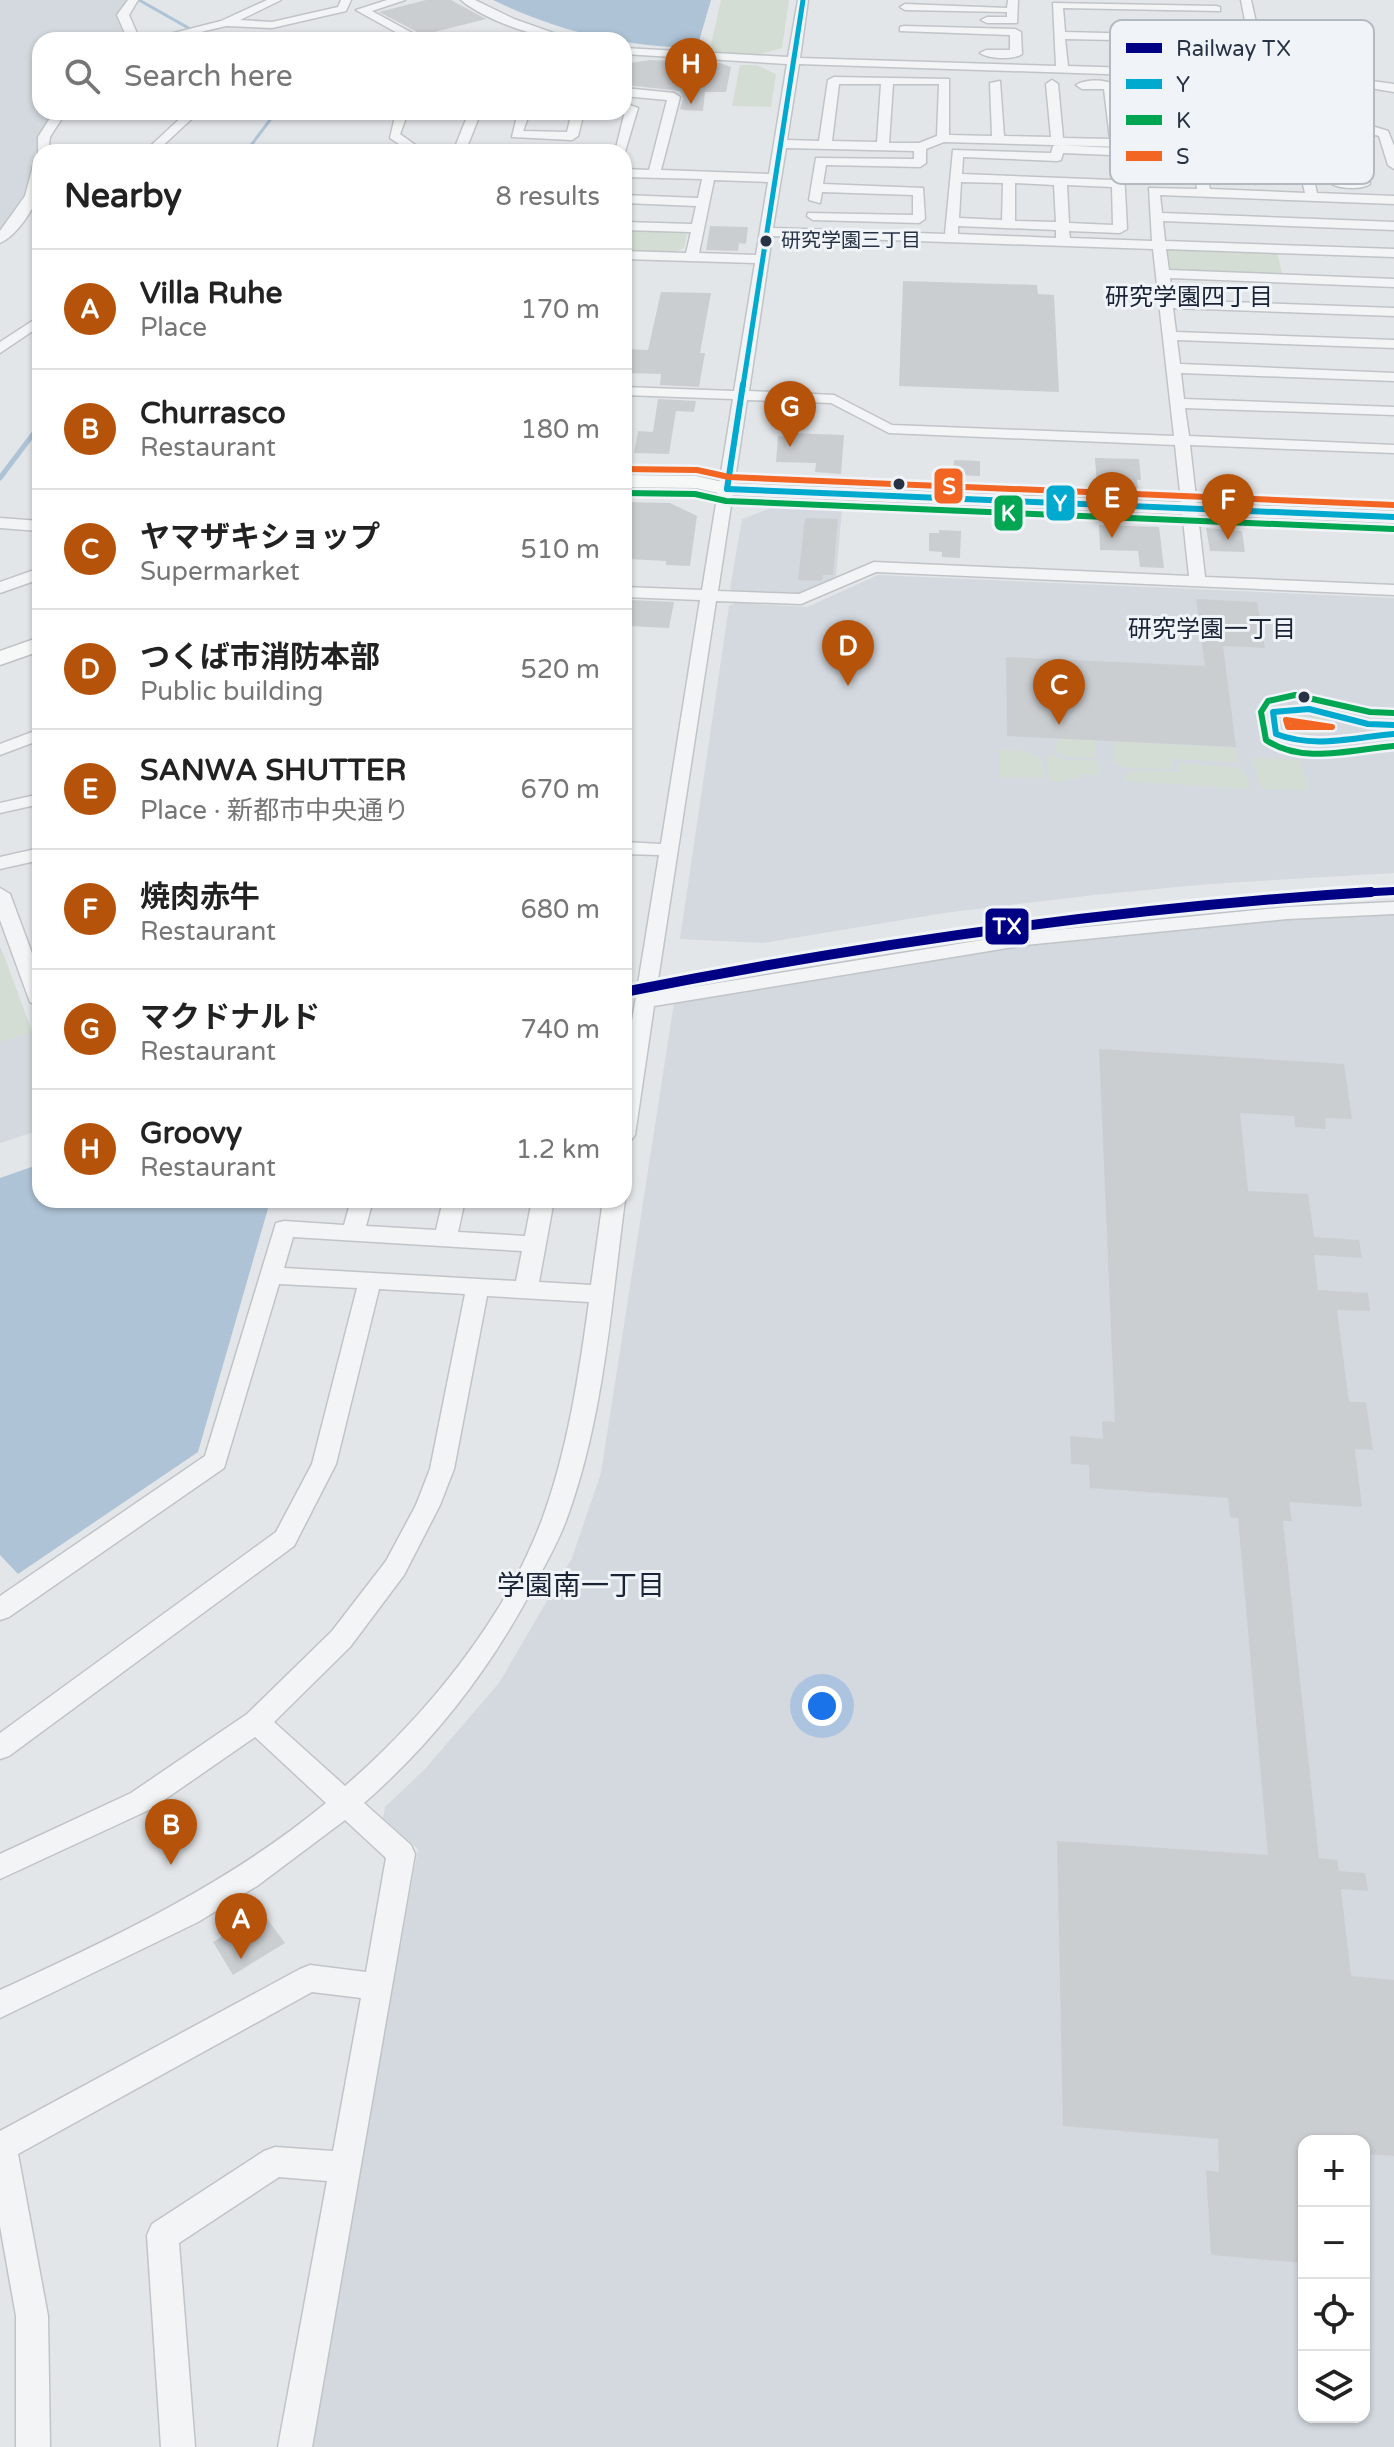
<!DOCTYPE html>
<html lang="en">
<head>
<meta charset="utf-8">
<style>
  :root { --surface:#fff; --page:#f2f2f2; --text:#222; --muted:#767676; --line:#e0e0e0; --accent:#b45309 }
  body { margin:0; font-family:"Varela Round","Noto Sans JP",sans-serif; background:var(--page); color:var(--text) }
  .controls { position:absolute; right:24px; bottom:24px; display:grid; overflow:hidden; border-radius:16px; box-shadow:0 2px 6px #0004 }
  .controls button { width:72px; height:72px; display:grid; place-items:center; padding:0; border:0; border-bottom:2px solid var(--line); background:var(--surface); color:var(--text); font:40px sans-serif }
  .you { position:absolute; left:822px; top:1706px; width:28px; height:28px; margin:-20px; border:6px solid #fff; border-radius:50%; background:#1a73e8; box-shadow:0 0 0 12px #1a73e833 }
  .badge { display:grid; place-items:center; width:52px; height:52px; border-radius:50%; background:var(--accent); color:#fff; font-size:26px; font-weight:700 }
  .pin { position:absolute; translate:-50% -66px; filter:drop-shadow(0 2px 4px #0008) }
  .pin::after { content:''; position:absolute; top:42px; width:28px; height:24px; background:inherit; clip-path:polygon(0 0,100% 0,50% 100%) }
  .list { margin:0; padding:0; list-style:none }
  h2 { display:flex; justify-content:space-between; align-items:center; height:104px; margin:0; padding:0 32px; font-size:34px }
  h2 small { font-size:26px; font-weight:400; color:var(--muted) }
  .list li { display:grid; grid-template-columns:52px 1fr auto; gap:24px; align-items:center; box-sizing:border-box; height:120px; padding:0 32px; border-top:2px solid var(--line) }
  .list b { display:block; font-size:30px; white-space:nowrap }
  .list p { margin:0; font-size:26px; white-space:nowrap; color:var(--muted) }
  .list em { font-size:26px; font-style:normal; color:var(--muted) }
  .icon { flex:none; width:44px; height:44px; fill:none; stroke:currentColor; stroke-width:2; stroke-linecap:round; stroke-linejoin:round }
  .map { position:relative; flex:none; width:1394px; height:2447px; overflow:hidden }
  .search { position:absolute; background:var(--surface); box-shadow:0 2px 6px #0004; left:32px; top:32px; width:600px; height:88px; display:flex; align-items:center; gap:20px; box-sizing:border-box; padding:0 28px; border-radius:24px; color:var(--muted); font-size:30px }
  .panel { position:absolute; background:var(--surface); box-shadow:0 2px 6px #0004; left:32px; top:144px; width:600px; height:1064px; border-radius:24px }
  .map>svg:first-child { display:block }
</style>
</head>
<body>
<div class="map">
<svg width="1394" height="2447" viewBox="0 0 1394 2447">
  <rect width="100%" height="100%" fill="#e3e6e9"/>
  <g fill="#d3d9df" fill-rule="evenodd">
    <path d="M 0,0 L 128,0 L 118,14 L 127,40 L 40,40 L 40,112 L 55,112 L 39,139 L 29,193 L 0,234 Z"/>
    <path d="M 774,507 L 842,510 L 836,577 L 799,596 L 738,593 L 730,589 L 742,519 Z"/>
    <path d="M 878,575 L 1394,598 L 1394,873 L 1209,884 L 1094,895 L 944,913 L 763,943 L 680,939 L 729,606 L 735,603 L 807,607 Z"/>
    <path d="M 1394,912 L 1394,2447 L 308,2447 L 418,1849 L 383,1818 L 385,1807 L 425,1769 L 499,1683 L 572,1558 L 601,1473 L 674,1003 L 969,951 L 1268,919 ZM 1304,2141 L 1364,2141 L 1364,2417 L 1304,2417 Z"/>
    <path d="M 0,946 L 40,1053 L 40,1130 L 0,1143 Z"/>
  </g>
  <g fill="#d4ddd3">
    <path d="M 721,0 L 789,0 L 782,48 L 758,55 L 709,53 Z"/>
    <path d="M 740,65 L 756,65 L 776,74 L 771,107 L 732,106 Z"/>
    <path d="M 624,230 L 682,232 L 687,234 L 684,248 L 673,253 L 624,251 Z"/>
    <path d="M 1166,248 L 1277,252 L 1283,277 L 1166,271 Z"/>
    <path d="M 1290,715 L 1323,717 L 1323,730 L 1330,734 L 1298,734 L 1293,731 Z"/>
    <path d="M 1057,739 L 1095,740 L 1096,758 L 1069,757 L 1056,751 Z"/>
    <path d="M 1114,741 L 1235,748 L 1238,762 L 1173,759 L 1173,769 L 1128,768 L 1114,763 Z"/>
    <path d="M 1000,749 L 1027,751 L 1042,760 L 1043,778 L 1000,777 Z"/>
    <path d="M 1047,754 L 1068,760 L 1098,761 L 1095,765 L 1099,766 L 1100,771 L 1097,772 L 1099,775 L 1081,774 L 1078,779 L 1068,779 L 1068,781 L 1049,781 Z"/>
    <path d="M 1252,758 L 1300,760 L 1309,790 L 1261,788 Z"/>
    <path d="M 1178,763 L 1240,768 L 1248,779 L 1249,789 L 1124,781 L 1124,775 L 1131,775 L 1130,771 L 1179,772 Z"/>
    <path d="M 0,953 L 3,953 L 32,1032 L 0,1042 Z"/>
  </g>
  <g fill="#aec3d6">
    <path d="M 493,0 L 711,0 L 697,48 C 625,47 559,32 493,0 Z"/>
    <path d="M 40,1164 L 40,1200 L 267,1200 L 269,1205 L 198,1452 L 18,1574 L 0,1555 L 0,1178 Z"/>
  </g>
  <g fill="none" stroke-linecap="round" stroke-linejoin="round">
    <g stroke="#aec3d6" stroke-width="3">
      <path d="M 139,0 L 192,30"/>
      <path d="M 197,33 L 210,40"/>
      <path d="M 246,152 L 276,112"/>
    </g>
    <path stroke="#aec3d6" stroke-width="5" d="M 0,478 L 40,425"/>
  </g>
  <g fill="#cbced1">
    <path d="M 426,0 L 451,0 L 486,19 L 423,35 L 379,12 Z"/>
    <path d="M 650,60 L 720,63 L 731,67 L 726,92 L 705,92 L 703,111 L 685,110 L 680,109 L 683,98 L 680,91 L 626,85 L 630,63 Z"/>
    <path d="M 710,226 L 748,227 L 746,244 L 739,243 L 738,251 L 706,250 Z"/>
    <path d="M 903,281 L 1037,285 L 1038,294 L 1054,295 L 1059,392 L 899,386 Z"/>
    <path d="M 661,292 L 711,293 L 700,353 L 705,353 L 699,387 L 660,385 L 661,374 L 624,373 L 624,349 L 648,350 Z"/>
    <path d="M 658,399 L 696,401 L 694,412 L 676,411 L 669,454 L 634,453 L 638,431 L 653,432 Z"/>
    <path d="M 789,433 L 844,435 L 841,474 L 815,472 L 816,463 L 776,462 L 778,436 L 789,437 Z"/>
    <path d="M 1095,458 L 1139,459 L 1141,480 L 1137,480 L 1138,489 L 1097,487 Z"/>
    <path d="M 954,460 L 980,461 L 980,476 L 953,475 Z"/>
    <path d="M 624,502 L 670,503 L 697,516 L 690,566 L 666,565 L 666,561 L 628,559 L 631,537 L 624,537 Z"/>
    <path d="M 805,518 L 838,519 L 833,575 L 823,575 L 822,581 L 798,580 Z"/>
    <path d="M 1099,525 L 1159,527 L 1164,568 L 1140,567 L 1138,551 L 1100,550 Z"/>
    <path d="M 1206,528 L 1242,531 L 1245,552 L 1210,551 Z"/>
    <path d="M 939,530 L 961,531 L 960,558 L 942,557 L 942,552 L 929,551 L 929,533 L 939,533 Z"/>
    <path d="M 1196,599 L 1257,602 L 1265,648 L 1223,646 L 1236,747 L 1007,736 L 1006,657 L 1205,666 Z"/>
    <path d="M 632,600 L 674,602 L 669,628 L 627,626 Z"/>
    <path d="M 1099,1049 L 1344,1064 L 1352,1119 L 1325,1118 L 1326,1129 L 1295,1127 L 1294,1116 L 1240,1113 L 1248,1191 L 1308,1194 L 1314,1237 L 1359,1240 L 1362,1258 L 1314,1255 L 1318,1290 L 1368,1293 L 1370,1311 L 1337,1310 L 1349,1402 L 1366,1402 L 1373,1450 L 1355,1449 L 1362,1507 L 1289,1502 L 1292,1521 L 1283,1521 L 1319,1858 L 1337,1860 L 1339,1871 L 1365,1873 L 1368,1891 L 1341,1889 L 1351,1976 L 1394,1980 L 1394,2156 L 1364,2154 L 1364,2141 L 1304,2141 L 1304,2149 L 1299,2149 L 1304,2179 L 1304,2263 L 1211,2255 L 1206,2170 L 1219,2172 L 1218,2139 L 1063,2126 L 1057,1841 L 1268,1855 L 1238,1518 L 1230,1517 L 1228,1498 L 1090,1488 L 1089,1465 L 1071,1464 L 1070,1436 L 1103,1439 L 1102,1421 L 1115,1422 Z"/>
    <path d="M 262,1912 L 285,1943 L 233,1975 L 213,1942 Z"/>
  </g>
  <g fill="none" stroke-linecap="round" stroke-linejoin="round">
    <g stroke="#c1c4c7" stroke-width="3">
      <g id="minor">
        <path d="M 128,0 L 138,0 L 129,15 L 140,40 L 128,40 L 117,15 Z"/>
        <path d="M 267,0 L 281,0 L 240,20 L 272,22 L 338,7 L 341,0 L 351,0 L 346,11 L 272,28 L 226,26 L 167,40 L 146,40 L 221,21 Z"/>
        <path d="M 387,0 L 405,0 L 372,11 L 425,40 L 410,40 L 356,10 Z"/>
        <path d="M 461,0 L 475,0 L 514,19 L 573,40 C 541,40 485,20 461,0 Z"/>
        <path d="M 798,0 L 808,0 L 800,58 L 1056,66 L 1053,3 L 1216,6 L 1220,7 L 1220,11 L 1063,8 L 1065,32 L 1222,36 L 1228,39 L 1230,61 L 1155,61 L 1149,58 L 1155,55 L 1220,55 L 1217,42 L 1065,39 L 1068,66 L 1255,72 L 1241,0 L 1251,0 L 1267,73 L 1327,75 L 1394,84 L 1394,92 L 1327,81 L 1147,76 L 1153,115 L 1353,120 L 1388,131 L 1394,146 L 1394,169 L 1388,165 L 1379,136 L 1352,128 L 1153,122 L 1152,138 L 1145,144 L 1128,147 L 944,142 L 926,149 L 926,163 L 920,167 L 826,165 L 823,184 L 923,188 L 925,219 L 919,223 L 813,220 L 807,216 L 808,213 L 913,215 L 913,195 L 822,192 L 820,203 L 809,200 L 816,158 L 914,159 L 914,151 L 786,148 L 773,228 L 945,234 L 953,150 L 1051,153 L 1053,146 L 1057,145 L 1117,148 L 1123,152 L 1127,229 L 1120,233 L 1069,231 L 1070,238 L 1152,241 L 1149,188 L 1197,189 L 1190,140 L 1293,142 L 1292,137 L 1298,133 L 1356,136 L 1370,184 C 1361,190 1339,189 1330,183 L 1336,179 L 1357,180 L 1347,142 L 1305,141 L 1317,193 L 1394,196 L 1394,204 L 1160,195 L 1162,213 L 1394,222 L 1394,230 L 1163,221 L 1165,241 L 1394,249 L 1394,257 L 1166,249 L 1169,270 L 1394,279 L 1394,287 L 1170,278 L 1172,300 L 1394,308 L 1394,316 L 1173,308 L 1176,332 L 1394,340 L 1394,348 L 1177,340 L 1180,364 L 1394,373 L 1394,381 L 1181,373 L 1184,399 L 1394,407 L 1394,415 L 1185,408 L 1189,436 L 1394,445 L 1394,453 L 1190,445 L 1205,577 L 1394,585 L 1394,595 L 876,572 L 801,604 L 716,601 L 656,993 L 1025,933 L 1287,907 L 1394,902 L 1394,914 L 1287,919 L 1025,945 L 654,1006 L 635,1135 L 631,1140 L 624,1142 L 624,1070 L 659,855 L 624,854 L 624,842 L 661,844 L 700,600 L 624,597 L 624,587 L 702,590 L 733,399 L 624,395 L 624,387 L 734,391 L 755,263 L 624,259 L 624,251 L 686,253 L 691,232 L 624,230 L 624,222 L 692,224 L 696,206 L 624,203 L 624,195 L 698,198 L 702,179 L 624,177 L 624,169 L 649,170 L 667,100 L 624,96 L 624,88 L 674,93 L 680,97 L 661,170 L 769,174 L 787,64 L 624,54 L 624,48 L 788,57 ZM 799,64 L 1136,75 L 1142,134 L 1137,138 L 1123,139 L 1115,85 C 1106,79 1085,79 1076,85 L 1082,89 L 1104,89 L 1110,139 L 1063,138 L 1058,84 L 1052,80 L 1046,84 L 1051,137 L 1004,136 L 1000,81 L 990,83 L 992,136 L 949,135 L 949,79 L 834,77 L 828,80 L 819,141 L 787,140 ZM 839,84 L 881,84 L 877,142 L 832,141 ZM 893,84 L 939,84 L 937,136 L 919,143 L 889,143 ZM 1201,147 L 1242,148 L 1249,180 L 1255,184 L 1261,180 L 1254,148 L 1295,150 L 1305,193 L 1210,189 ZM 1063,153 L 1111,155 L 1112,180 L 962,174 L 963,157 L 1057,161 L 1061,160 ZM 714,180 L 768,182 L 756,255 L 699,253 ZM 961,182 L 1003,183 L 1002,220 L 959,218 ZM 1015,183 L 1054,185 L 1056,222 L 1015,221 ZM 1067,185 L 1112,187 L 1113,225 L 1069,223 ZM 958,226 L 1056,230 L 1056,238 L 958,234 ZM 772,236 L 1153,249 L 1174,436 L 892,425 L 834,395 L 749,391 ZM 747,400 L 831,403 L 889,433 L 1175,445 L 1189,576 L 874,562 L 799,594 L 718,591 Z"/>
        <path d="M 1008,0 L 1018,0 L 1017,23 L 987,23 L 981,20 L 987,17 L 1007,17 L 1007,12 L 905,10 L 900,7 L 905,4 L 1007,8 Z"/>
        <path d="M 904,26 L 1015,29 L 1021,32 L 1022,54 C 1013,60 989,59 980,53 L 986,50 L 1010,50 L 1010,35 L 900,31 L 900,27 Z"/>
        <path d="M 624,103 L 638,108 L 624,155 L 624,152 L 615,152 L 625,111 Z"/>
        <path d="M 54,112 L 66,112 L 50,137 L 48,152 L 38,155 L 38,137 Z"/>
        <path d="M 187,112 L 199,112 L 156,152 L 144,152 Z"/>
        <path d="M 396,112 L 408,112 L 400,134 L 425,152 L 411,152 L 390,138 Z"/>
        <path d="M 469,112 L 481,112 L 465,152 L 453,152 Z"/>
        <path d="M 518,112 L 530,112 L 523,131 L 567,132 L 572,112 L 584,112 L 578,136 L 572,140 L 512,137 Z"/>
        <path d="M 40,158 C 40,169 42,181 39,191 C 35,209 16,236 0,243 L 0,231 L 25,196 L 34,162 Z"/>
        <path d="M 40,316 L 40,326 L 0,353 L 0,342 Z"/>
        <path d="M 0,518 L 40,521 L 40,531 L 0,528 Z"/>
        <path d="M 40,568 L 40,579 L 0,593 L 0,582 Z"/>
        <path d="M 40,729 L 40,740 L 0,755 L 0,744 Z"/>
        <path d="M 40,794 L 40,804 L 0,813 L 0,803 Z"/>
        <path d="M 40,848 L 40,860 L 0,869 L 0,857 Z"/>
        <path d="M 0,888 L 10,894 L 40,975 L 40,1008 L 30,1002 L 0,920 Z"/>
        <path d="M 624,1198 L 625,1200 C 611,1306 604,1417 567,1518 C 560,1538 549,1558 538,1578 C 494,1664 437,1739 364,1803 L 411,1845 L 415,1854 L 312,2447 L 278,2447 L 327,2181 L 279,2177 L 179,2243 L 195,2447 L 161,2447 L 147,2235 L 152,2224 L 264,2151 L 275,2147 L 333,2151 L 361,1998 L 312,1992 L 18,2154 L 48,2316 L 50,2447 L 16,2447 L 16,2316 L 0,2226 L 0,2131 L 300,1969 L 310,1965 L 366,1972 L 386,1858 L 345,1820 L 257,1886 L 198,1922 L 0,2018 L 0,1990 C 115,1937 228,1884 326,1803 L 255,1737 L 151,1809 L 0,1879 L 0,1854 L 131,1793 L 247,1714 L 332,1631 L 386,1561 L 416,1505 L 430,1469 L 465,1294 L 379,1289 L 336,1464 L 294,1546 L 9,1756 L 0,1759 L 0,1733 L 276,1532 L 312,1464 L 357,1288 L 279,1284 L 224,1468 L 9,1617 L 0,1620 L 0,1596 L 205,1456 L 276,1223 L 284,1221 L 344,1225 L 351,1200 L 373,1200 L 366,1226 L 436,1230 L 443,1200 L 465,1200 L 458,1232 L 525,1236 L 532,1200 L 554,1200 L 539,1282 L 591,1285 L 603,1200 ZM 293,1237 L 522,1251 L 516,1281 L 284,1268 ZM 487,1296 L 589,1302 C 579,1374 568,1448 543,1517 C 507,1617 425,1717 345,1786 L 274,1722 L 350,1647 L 404,1575 L 440,1505 L 454,1469 Z"/>
      </g>
    </g>
    <g stroke="#bfc3c6" stroke-width="3">
      <g id="major">
        <path d="M 624,475 L 696,476 L 727,483 L 1394,511 L 1394,523 L 727,495 L 696,488 L 624,487 Z"/>
        <path d="M 40,637 L 40,651 L 0,665 L 0,651 Z"/>
      </g>
    </g>
    <use href="#minor" fill="#f2f4f5" fill-rule="evenodd"/>
    <use href="#major" fill="#f6f7f7" fill-rule="evenodd"/>
    <g stroke="#f0f4f8" stroke-width="8">
      <path id="bus-1-far1" d="M 743,386 L 803,0"/>
    </g>
    <g stroke="#f0f4f8" stroke-width="11">
      <g id="bus-1">
        <path d="M 727,489 L 1394,517"/>
        <path d="M 727,489 L 743,384"/>
        <path d="M 1394,725 L 1368,724 L 1309,709 L 1273,712 L 1276,734 C 1315,749 1354,737 1394,734"/>
      </g>
    </g>
    <g stroke="#f0f4f8" stroke-width="11">
      <g id="bus-2">
        <path d="M 624,493 L 695,494 L 726,501 L 1393,529"/>
        <path d="M 1394,713 L 1370,712 L 1295,695 L 1268,701 L 1261,712 L 1266,740 C 1302,765 1353,749 1394,746"/>
      </g>
    </g>
    <g stroke="#f0f4f8" stroke-width="11">
      <g id="bus-3">
        <path d="M 624,469 L 697,470 L 729,477 L 1394,505"/>
        <path d="M 1286,720 L 1332,727 L 1288,727 Z"/>
      </g>
    </g>
    <use href="#bus-1-far1" stroke="#00a9ce" stroke-width="5"/>
    <use href="#bus-1" stroke="#00a9ce" stroke-width="6"/>
    <use href="#bus-2" stroke="#00a651" stroke-width="6"/>
    <use href="#bus-3" stroke="#f26522" stroke-width="6"/>
    <g stroke="#f0f4f8" stroke-width="13">
      <path id="rail-1-far1" d="M 1338,894 L 1394,891"/>
    </g>
    <g stroke="#f0f4f8" stroke-width="16">
      <path id="rail-1" d="M 624,992 C 871,943 1119,908 1371,892"/>
    </g>
    <use href="#rail-1-far1" stroke="#000084" stroke-width="8"/>
    <use href="#rail-1" stroke="#000084" stroke-width="10"/>
  </g>
  <g fill="#273344" stroke="#f0f4f8" stroke-width="3">
    <circle cx="766" cy="241" r="7"/>
    <circle cx="899" cy="484" r="7"/>
    <circle cx="1304" cy="697" r="7"/>
  </g>
  <g text-anchor="middle" dominant-baseline="central" stroke-width="6" stroke-linejoin="round" paint-order="stroke">
    <g font-size="20" fill="#273344" stroke="#f0f4f8" text-anchor="start">
      <text x="781" y="241">研究学園三丁目</text>
    </g>
    <g font-size="24" fill="#1a2435" stroke="#f0f4f8">
      <text x="1189" y="297">研究学園四丁目</text>
      <text x="1212" y="629">研究学園一丁目</text>
    </g>
    <g font-size="28" fill="#1a2435" stroke="#f0f4f8">
      <text x="581" y="1586">学園南一丁目</text>
    </g>
  </g>
  <rect x="1110" y="20" width="264" height="164" rx="12" fill="#f0f4f8" stroke="#b4bac2" stroke-width="2"/>
  <rect x="1126" y="43" width="36" height="10" fill="#000084"/>
  <rect x="1126" y="79" width="36" height="10" fill="#00a9ce"/>
  <rect x="1126" y="115" width="36" height="10" fill="#00a651"/>
  <rect x="1126" y="151" width="36" height="10" fill="#f26522"/>
  <g font-size="22" fill="#273344">
    <text x="1176" y="56">Railway TX</text>
    <text x="1176" y="92">Y</text>
    <text x="1176" y="128">K</text>
    <text x="1176" y="164">S</text>
  </g>
  <g stroke="#f0f4f8" stroke-width="3">
    <rect x="933" y="467" width="31" height="38" rx="8" fill="#f26522"/>
    <rect x="1045" y="484" width="31" height="38" rx="8" fill="#00a9ce"/>
    <rect x="993" y="494" width="31" height="38" rx="8" fill="#00a651"/>
    <rect x="984" y="907" width="46" height="39" rx="8" fill="#000084"/>
  </g>
  <g font-size="22" text-anchor="middle" font-weight="bold" fill="#fff">
    <text x="949" y="494">S</text>
    <text x="1060" y="511">Y</text>
    <text x="1008" y="521">K</text>
    <text x="1007" y="934">TX</text>
  </g>
</svg>
<div class="controls">
<button>+</button>
<button>−</button>
<button><svg class="icon" aria-label="locate" viewBox="0 0 24 24"><circle cx="12" cy="12" r="6"/><path d="M12 2v4M12 18v4M2 12h4M18 12h4"/></svg></button>
<button><svg class="icon" aria-label="layers" viewBox="0 0 24 24"><path d="M12 4l9 5-9 5-9-5zM3 14l9 5 9-5"/></svg></button>
</div>
<div class="you"></div>
<div class="pin badge" style="left:241px;top:1959px">A</div>
<div class="pin badge" style="left:171px;top:1865px">B</div>
<div class="pin badge" style="left:1059px;top:725px">C</div>
<div class="pin badge" style="left:848px;top:686px">D</div>
<div class="pin badge" style="left:1112px;top:538px">E</div>
<div class="pin badge" style="left:1228px;top:540px">F</div>
<div class="pin badge" style="left:790px;top:447px">G</div>
<div class="pin badge" style="left:691px;top:104px">H</div>
<div class="search"><svg class="icon" aria-label="search" viewBox="0 0 24 24"><circle cx="10" cy="10" r="6"/><path d="M15 15l6 6"/></svg>Search here</div>
<section class="panel">
<h2>Nearby<small>8 results</small></h2>
<ul class="list">
<li><span class="badge">A</span><div><b>Villa Ruhe</b><p>Place</p></div><em>170 m</em></li>
<li><span class="badge">B</span><div><b>Churrasco</b><p>Restaurant</p></div><em>180 m</em></li>
<li><span class="badge">C</span><div><b>ヤマザキショップ</b><p>Supermarket</p></div><em>510 m</em></li>
<li><span class="badge">D</span><div><b>つくば市消防本部</b><p>Public building</p></div><em>520 m</em></li>
<li><span class="badge">E</span><div><b>SANWA SHUTTER</b><p>Place · 新都市中央通り</p></div><em>670 m</em></li>
<li><span class="badge">F</span><div><b>焼肉赤牛</b><p>Restaurant</p></div><em>680 m</em></li>
<li><span class="badge">G</span><div><b>マクドナルド</b><p>Restaurant</p></div><em>740 m</em></li>
<li><span class="badge">H</span><div><b>Groovy</b><p>Restaurant</p></div><em>1.2 km</em></li>
</ul>
</section>
</div>
</body>
</html>
